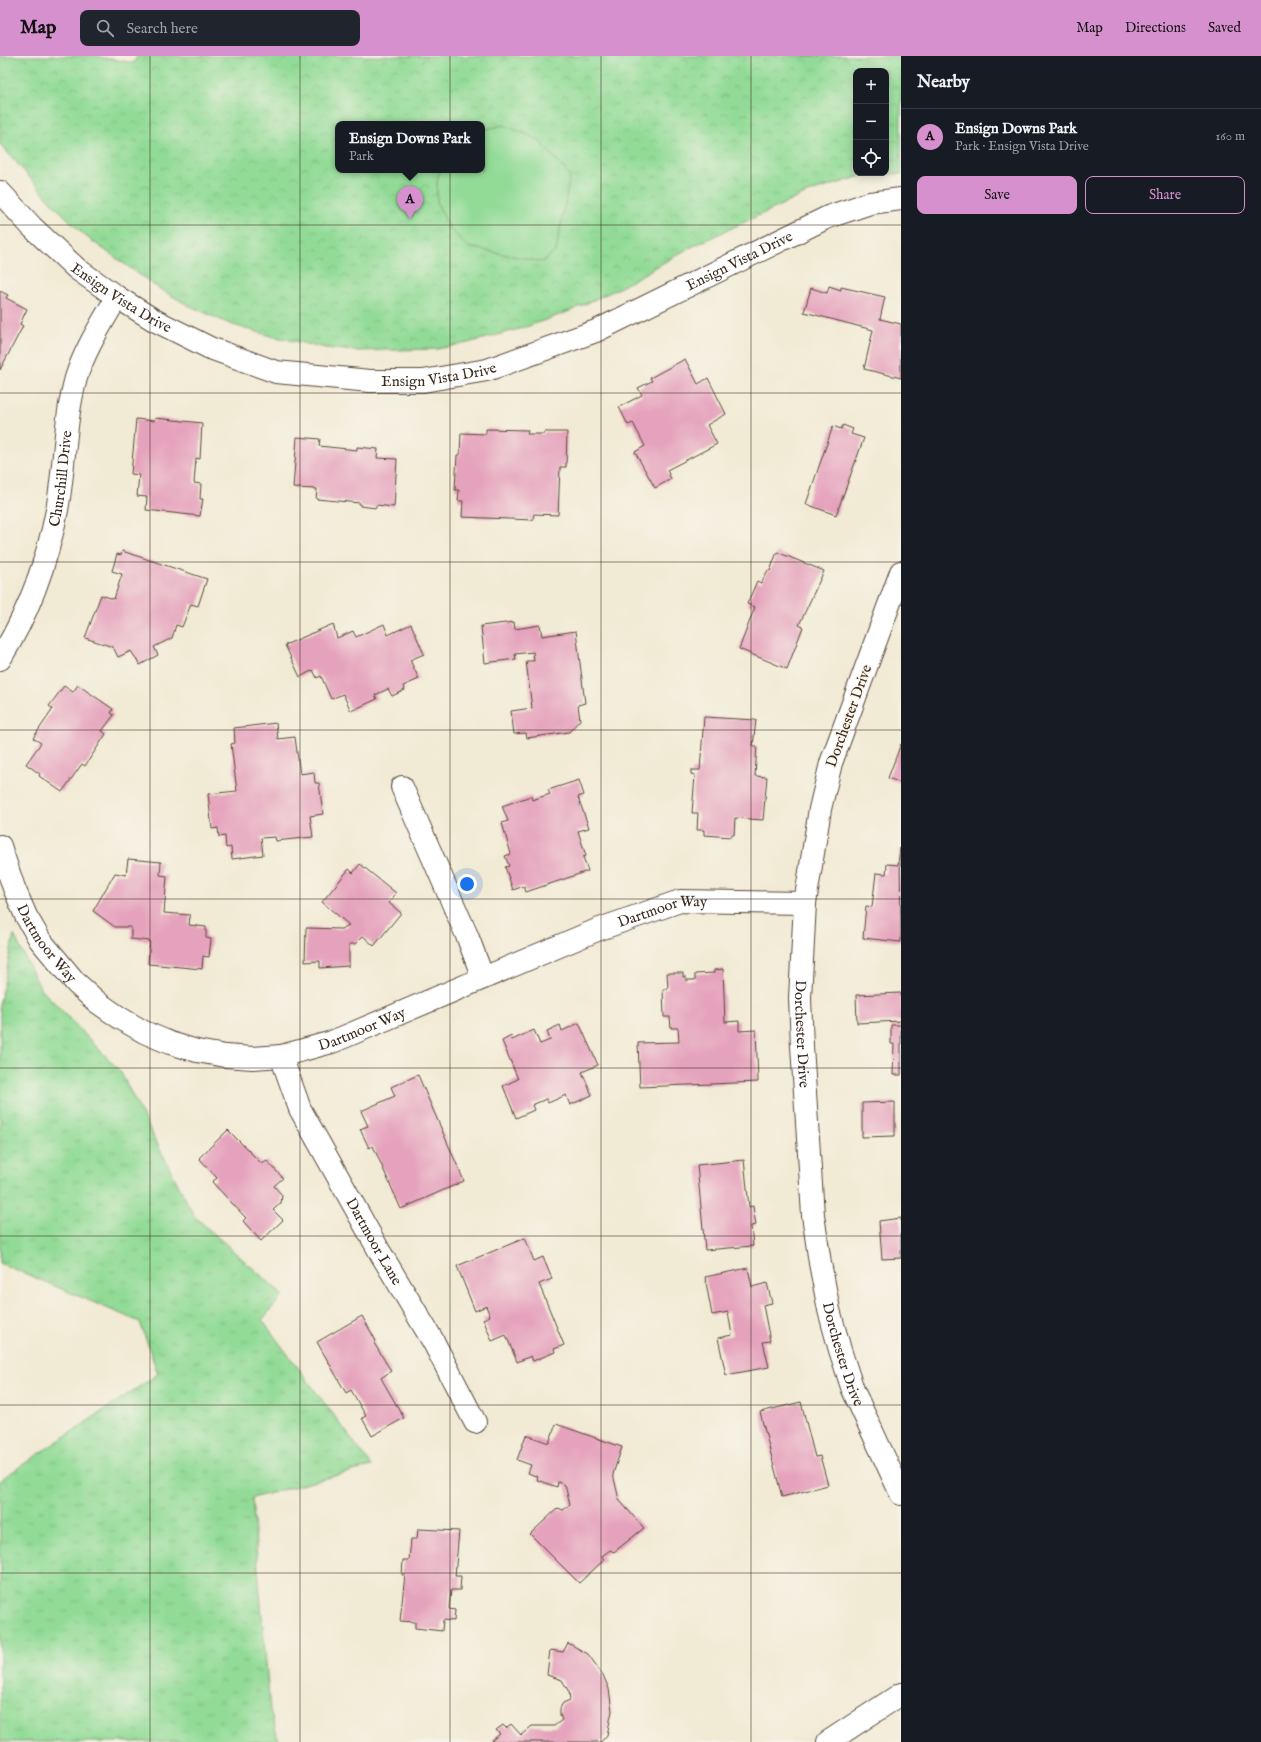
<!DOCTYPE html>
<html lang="en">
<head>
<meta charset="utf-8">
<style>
  :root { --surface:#171b24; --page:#20242c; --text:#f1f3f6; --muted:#9ea1a6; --line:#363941; --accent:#d690ce }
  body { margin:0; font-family:"IM FELL English",serif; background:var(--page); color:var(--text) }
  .controls { position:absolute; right:12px; top:12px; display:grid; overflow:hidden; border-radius:8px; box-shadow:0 2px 10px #0003 }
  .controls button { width:36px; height:36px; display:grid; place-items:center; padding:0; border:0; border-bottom:1px solid var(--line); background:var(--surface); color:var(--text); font:20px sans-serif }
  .you { position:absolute; left:467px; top:828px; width:14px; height:14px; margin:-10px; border:3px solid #fff; border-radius:50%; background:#1a73e8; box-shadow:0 0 0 6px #1a73e833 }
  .badge { display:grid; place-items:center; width:26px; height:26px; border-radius:50%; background:var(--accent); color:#111; font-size:13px; font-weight:700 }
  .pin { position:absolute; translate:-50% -33px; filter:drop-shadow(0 1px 2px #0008) }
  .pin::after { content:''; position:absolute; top:21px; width:14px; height:12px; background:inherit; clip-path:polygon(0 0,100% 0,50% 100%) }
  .popup { position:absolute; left:335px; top:65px; width:150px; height:52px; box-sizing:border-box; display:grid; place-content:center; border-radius:8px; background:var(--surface); filter:drop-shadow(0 1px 3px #0005); font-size:13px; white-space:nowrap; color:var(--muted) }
  .popup b { font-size:15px; color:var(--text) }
  .popup::after { content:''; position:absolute; left:50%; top:100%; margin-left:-8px; border:8px solid transparent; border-top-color:var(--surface) }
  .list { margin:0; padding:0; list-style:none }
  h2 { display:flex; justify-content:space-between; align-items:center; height:52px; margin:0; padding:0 16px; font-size:17px }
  h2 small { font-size:13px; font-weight:400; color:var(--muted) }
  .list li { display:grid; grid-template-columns:26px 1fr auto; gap:12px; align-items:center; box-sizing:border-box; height:56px; padding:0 16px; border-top:1px solid var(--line) }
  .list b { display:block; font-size:15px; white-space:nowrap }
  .list p { margin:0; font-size:13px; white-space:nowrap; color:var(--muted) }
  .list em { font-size:13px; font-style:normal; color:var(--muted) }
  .actions { display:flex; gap:8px; padding:12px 16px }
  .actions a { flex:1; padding:9px 0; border:1px solid var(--accent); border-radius:8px; text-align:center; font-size:14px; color:var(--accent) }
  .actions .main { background:var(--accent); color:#111 }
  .icon { flex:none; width:22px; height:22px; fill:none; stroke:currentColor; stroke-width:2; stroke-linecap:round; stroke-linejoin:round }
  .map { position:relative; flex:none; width:901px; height:1686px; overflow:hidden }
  header { display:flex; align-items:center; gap:24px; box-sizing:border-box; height:56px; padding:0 20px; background:var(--accent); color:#111 }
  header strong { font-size:19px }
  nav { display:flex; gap:22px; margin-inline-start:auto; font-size:14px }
  .search { width:280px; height:36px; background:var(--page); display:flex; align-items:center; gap:10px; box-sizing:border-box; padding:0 14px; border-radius:8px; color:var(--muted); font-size:15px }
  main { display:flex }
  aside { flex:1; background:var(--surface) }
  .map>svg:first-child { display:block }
</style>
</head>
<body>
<header>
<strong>Map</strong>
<div class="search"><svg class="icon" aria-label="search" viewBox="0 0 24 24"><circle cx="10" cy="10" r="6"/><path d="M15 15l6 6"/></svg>Search here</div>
<nav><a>Map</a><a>Directions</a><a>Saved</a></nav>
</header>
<main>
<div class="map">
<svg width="901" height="1686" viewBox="0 0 901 1686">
  <defs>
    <pattern id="grass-tufts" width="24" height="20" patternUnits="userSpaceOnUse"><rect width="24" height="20" fill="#92db96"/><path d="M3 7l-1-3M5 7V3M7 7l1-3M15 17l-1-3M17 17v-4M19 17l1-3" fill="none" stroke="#7fbc81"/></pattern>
    <pattern id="park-crowns" width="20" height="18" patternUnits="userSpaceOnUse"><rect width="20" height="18" fill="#92db96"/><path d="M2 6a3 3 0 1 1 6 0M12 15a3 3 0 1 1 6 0" fill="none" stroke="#7fbc81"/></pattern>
  </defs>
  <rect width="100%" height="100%" fill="#f7f3e8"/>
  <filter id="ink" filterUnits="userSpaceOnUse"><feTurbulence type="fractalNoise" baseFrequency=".025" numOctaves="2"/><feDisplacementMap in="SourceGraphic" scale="8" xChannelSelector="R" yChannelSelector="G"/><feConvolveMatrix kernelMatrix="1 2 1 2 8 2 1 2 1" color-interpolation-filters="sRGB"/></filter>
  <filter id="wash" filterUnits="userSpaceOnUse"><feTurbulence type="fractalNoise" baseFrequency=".012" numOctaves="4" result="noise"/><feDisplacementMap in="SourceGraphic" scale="16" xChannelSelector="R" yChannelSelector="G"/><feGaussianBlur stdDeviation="0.9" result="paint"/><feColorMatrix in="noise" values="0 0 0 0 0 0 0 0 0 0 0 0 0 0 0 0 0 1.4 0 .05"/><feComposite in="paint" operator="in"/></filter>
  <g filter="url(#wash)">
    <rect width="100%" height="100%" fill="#f1ead4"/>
    <path fill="url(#grass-tufts)" stroke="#66825a" d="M 14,879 L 40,932 L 120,1015 L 194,1160 L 283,1239 L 262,1264 L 372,1410 L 252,1442 L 270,1654 L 279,1686 L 0,1686 L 0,1424 L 158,1318 L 140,1266 L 0,1207 L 0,946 Z"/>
    <path fill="url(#park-crowns)" stroke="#66825a" fill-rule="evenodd" d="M 0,0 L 95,0 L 134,7 L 137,0 L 901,0 L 901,118 L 868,118 L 807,137 L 689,192 L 619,232 L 570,255 L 526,271 L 472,286 L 437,293 L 355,295 L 326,292 L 271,280 L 230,268 L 190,250 L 158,232 L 84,179 L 52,147 L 0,88 ZM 856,15 L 886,15 L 886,117 L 856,117 ZM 338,68 L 482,68 L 482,114 L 338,114 Z"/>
    <path fill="#92db96" stroke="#66825a" d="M 504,69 L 539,84 L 570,120 L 556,195 L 542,206 L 468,191 L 450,173 L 437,147 L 437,125 L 440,114 L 482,114 L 482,74 Z"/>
    <g id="blocks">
      <g fill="#e5a2bc">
        <path d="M 829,230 L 841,234 L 841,231 L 885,241 L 880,263 L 901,268 L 901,322 L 864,313 L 873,274 L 804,256 L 811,232 L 827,237 Z"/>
        <path d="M 0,235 L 8,239 L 6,242 L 27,253 L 20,268 L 23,270 L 0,314 Z"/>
        <path d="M 685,303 L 698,328 L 708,322 L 726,358 L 707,369 L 717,388 L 667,414 L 671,423 L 655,432 L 635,396 L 645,390 L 633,367 L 628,369 L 619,351 L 642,339 L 638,332 L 652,325 L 650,322 Z"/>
        <path d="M 155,362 L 202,367 L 200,403 L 196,402 L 194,427 L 201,428 L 200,443 L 203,443 L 200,460 L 146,454 L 147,441 L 137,440 L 139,419 L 131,418 L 136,363 L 154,365 Z"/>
        <path d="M 843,369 L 853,373 L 851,378 L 864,382 L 836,459 L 806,448 L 833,370 L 841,373 Z"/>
        <path d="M 486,373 L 528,374 L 527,378 L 544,378 L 544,376 L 567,376 L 566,411 L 560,411 L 558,459 L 534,458 L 533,464 L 462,461 L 463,445 L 458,445 L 459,434 L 455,434 L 457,399 L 460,399 L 461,377 L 486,378 Z"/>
        <path d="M 297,381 L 320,383 L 319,390 L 357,394 L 357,391 L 378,393 L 377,402 L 397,403 L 394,451 L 376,449 L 376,452 L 360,450 L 360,447 L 316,443 L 317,433 L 293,432 Z"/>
        <path d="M 122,495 L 207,523 L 198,550 L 191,548 L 182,571 L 176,569 L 172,582 L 154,591 L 158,599 L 140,609 L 131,595 L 118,601 L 113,591 L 85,582 L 101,539 L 114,543 L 122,518 L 112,515 L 117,498 L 121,499 Z"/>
        <path d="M 777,496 L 824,515 L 799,569 L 803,571 L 787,613 L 739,593 L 755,551 L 747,548 L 757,525 L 761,527 L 768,514 L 770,515 Z"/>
        <path d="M 514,566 L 515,573 L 540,569 L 542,580 L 576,575 L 585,647 L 578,649 L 580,664 L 569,676 L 527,682 L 526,677 L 514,678 L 511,655 L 532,652 L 526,605 L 534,605 L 533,596 L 515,598 L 516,603 L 485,607 L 481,570 Z"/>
        <path d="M 333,568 L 337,582 L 353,575 L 356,581 L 384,568 L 388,579 L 411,568 L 424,598 L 410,604 L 419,623 L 403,630 L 405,634 L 392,640 L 388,633 L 375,639 L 377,643 L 351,655 L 343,638 L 331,643 L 321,620 L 317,622 L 313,614 L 300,621 L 285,589 Z"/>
        <path d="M 78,629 L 113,653 L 111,657 L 114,659 L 102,675 L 106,678 L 85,710 L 82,708 L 62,736 L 39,720 L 40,718 L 26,708 L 41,687 L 33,682 L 53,653 L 49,650 L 64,630 L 73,636 Z"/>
        <path d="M 704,661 L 756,664 L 753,690 L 757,690 L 755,720 L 767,721 L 763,764 L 735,762 L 734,779 L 731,779 L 731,781 L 704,779 L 704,774 L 697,774 L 698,757 L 692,757 L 695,719 L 691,718 L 691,714 L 700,714 Z"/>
        <path d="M 276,667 L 278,683 L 295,681 L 300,718 L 314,716 L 315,727 L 319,727 L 323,758 L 310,760 L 313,781 L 276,785 L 275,781 L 261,782 L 263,799 L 232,803 L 231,791 L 226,792 L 225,780 L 219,781 L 218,772 L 212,773 L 208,738 L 237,735 L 231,688 L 235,687 L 234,672 Z"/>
        <path d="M 901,688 L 901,727 L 888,722 Z"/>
        <path d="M 579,724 L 584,739 L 578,741 L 589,772 L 578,775 L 586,800 L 583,801 L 588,815 L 526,836 L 524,830 L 513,834 L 505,811 L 509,810 L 505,800 L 511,798 L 502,767 L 508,765 L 502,750 L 531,740 L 532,744 L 550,738 L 548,734 Z"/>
        <path d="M 900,792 L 901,886 L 863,882 L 866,850 L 872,851 L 876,817 L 886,818 L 887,808 L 898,809 Z"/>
        <path d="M 128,803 L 161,806 L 160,819 L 167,820 L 164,857 L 190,859 L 189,869 L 206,871 L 206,882 L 211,883 L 209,901 L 203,900 L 202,913 L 148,908 L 150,885 L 131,883 L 131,871 L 115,871 L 93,855 L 115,817 L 126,819 Z"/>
        <path d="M 360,808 L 396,837 L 389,847 L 401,857 L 374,890 L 363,880 L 355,888 L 349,888 L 349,910 L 320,912 L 320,905 L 305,906 L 306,872 L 341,873 L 349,869 L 322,846 L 349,813 L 353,817 Z"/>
        <path d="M 723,913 L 725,966 L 739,965 L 739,975 L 756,974 L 758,1026 L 640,1031 L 638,987 L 679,986 L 678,972 L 671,972 L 670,961 L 664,961 L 663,933 L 668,933 L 667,917 L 683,917 L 683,921 L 686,921 L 686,924 L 695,924 L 695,918 L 714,917 L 714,914 Z"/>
        <path d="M 901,937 L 901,965 L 857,967 L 856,939 Z"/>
        <path d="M 579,967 L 598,1009 L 582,1016 L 592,1039 L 570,1049 L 566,1039 L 548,1047 L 546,1043 L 532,1049 L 534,1054 L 516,1062 L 503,1030 L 518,1023 L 502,985 L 511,980 L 512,984 L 534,974 L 540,988 L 550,984 L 547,975 L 560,969 L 562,975 Z"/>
        <path d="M 891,969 L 901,969 L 901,1019 L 893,1019 L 894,988 L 891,988 Z"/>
        <path d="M 418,1019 L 464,1125 L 401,1153 L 373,1090 L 369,1092 L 360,1073 L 368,1070 L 361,1055 L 395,1040 L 391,1031 Z"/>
        <path d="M 895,1046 L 895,1080 L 862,1081 L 862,1047 Z"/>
        <path d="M 228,1074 L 262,1108 L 267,1105 L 283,1122 L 274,1130 L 282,1139 L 281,1147 L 273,1154 L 283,1164 L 261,1185 L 243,1165 L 246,1162 L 212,1126 L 217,1122 L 199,1102 Z"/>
        <path d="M 744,1104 L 749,1151 L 753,1150 L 756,1169 L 751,1170 L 753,1190 L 705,1194 L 697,1109 Z"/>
        <path d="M 901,1162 L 901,1202 L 882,1203 L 879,1165 Z"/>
        <path d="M 525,1182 L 534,1205 L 543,1201 L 552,1223 L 539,1228 L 564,1289 L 554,1293 L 555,1296 L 533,1305 L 531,1300 L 517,1306 L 506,1279 L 492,1285 L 483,1263 L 490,1260 L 486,1250 L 475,1255 L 457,1210 Z"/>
        <path d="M 748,1212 L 752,1231 L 767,1227 L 772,1247 L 763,1249 L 770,1285 L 763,1286 L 769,1311 L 726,1319 L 718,1282 L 732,1279 L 728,1256 L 712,1259 L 705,1221 Z"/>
        <path d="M 362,1260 L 376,1285 L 374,1287 L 391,1315 L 381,1322 L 404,1362 L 372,1380 L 362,1362 L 366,1360 L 351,1334 L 346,1337 L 317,1286 Z"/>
        <path d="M 801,1346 L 815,1401 L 820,1400 L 828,1429 L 782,1441 L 760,1356 Z"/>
        <path d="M 556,1368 L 622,1391 L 613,1418 L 619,1444 L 644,1472 L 614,1496 L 610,1494 L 602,1500 L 604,1504 L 579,1527 L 530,1478 L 558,1452 L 563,1454 L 570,1449 L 565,1429 L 558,1426 L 557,1431 L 537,1424 L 538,1421 L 528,1417 L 531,1409 L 517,1404 L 526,1379 L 549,1387 Z"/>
        <path d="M 418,1473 L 459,1475 L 455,1520 L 461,1520 L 460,1534 L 451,1534 L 449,1553 L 455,1554 L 454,1565 L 443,1564 L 442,1575 L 415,1572 L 415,1566 L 400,1565 L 405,1519 L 402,1519 L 403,1504 L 409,1504 L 411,1483 L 417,1483 Z"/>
        <path d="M 568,1587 L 588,1598 L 603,1619 L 609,1633 L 612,1655 L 607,1679 L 601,1686 L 493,1686 L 492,1684 L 500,1678 L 496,1674 L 503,1669 L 506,1672 L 511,1668 L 521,1679 L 532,1670 L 554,1670 L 562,1664 L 560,1659 L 560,1652 L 563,1647 L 570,1644 L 569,1636 L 562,1624 L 547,1619 L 550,1594 L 563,1596 Z"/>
      </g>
    </g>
  </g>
  <g filter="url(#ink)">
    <use href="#blocks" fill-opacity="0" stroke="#564739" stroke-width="1"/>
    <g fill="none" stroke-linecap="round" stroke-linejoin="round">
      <g stroke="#564739" stroke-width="24">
        <g id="street">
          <path id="s1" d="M 0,136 L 32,171 L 77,213 L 117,241 L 154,264 L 210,292 L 276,316 L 370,325 L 423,325 L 487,314 L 596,275 L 828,161 L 870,147 L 901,143"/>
          <path id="s2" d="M 901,516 L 831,707 L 820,753 L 805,847 L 800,942 L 802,990 L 813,1159 L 820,1207 L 829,1254 L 840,1294 L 853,1334 L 901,1438"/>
          <path id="s3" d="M 0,603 C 28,558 47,506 57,454 C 65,411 64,365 76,322 C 85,293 102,267 117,241"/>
          <path d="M 402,731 L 468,882 L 483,922"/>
          <path id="s4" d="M 0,790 L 14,832 L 26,860 L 40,884 L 76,927 L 97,946 L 120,962 L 144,976 L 170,987 L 197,995 L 225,1000 L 253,1002 L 281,1000 L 332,986 L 597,874 L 680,845 L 805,847"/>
          <path id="s5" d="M 281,1000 L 300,1053 L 381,1198 L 433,1285 L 475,1366"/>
          <path d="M 828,1686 L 901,1638"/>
        </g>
      </g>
      <use href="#street" stroke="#fff" stroke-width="22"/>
    </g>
  </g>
  <path fill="none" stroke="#3b2a1e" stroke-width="1" stroke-opacity="0.55" d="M 150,0 L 150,1686M 300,0 L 300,1686M 450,0 L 450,1686M 601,0 L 601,1686M 751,0 L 751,1686M 0,169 L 901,169M 0,337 L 901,337M 0,506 L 901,506M 0,674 L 901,674M 0,843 L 901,843M 0,1012 L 901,1012M 0,1180 L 901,1180M 0,1349 L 901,1349M 0,1517 L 901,1517"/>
  <g text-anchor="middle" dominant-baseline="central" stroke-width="3" stroke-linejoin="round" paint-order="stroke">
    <g font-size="15" fill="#3b2a1e" stroke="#f7f3e8">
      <text stroke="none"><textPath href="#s1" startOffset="822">Ensign Vista Drive</textPath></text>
      <text stroke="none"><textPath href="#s1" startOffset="162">Ensign Vista Drive</textPath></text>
      <text stroke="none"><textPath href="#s1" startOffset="498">Ensign Vista Drive</textPath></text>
      <text stroke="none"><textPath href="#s3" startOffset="192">Churchill Drive</textPath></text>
      <text transform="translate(849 660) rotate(-70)">Dorchester Drive</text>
      <text stroke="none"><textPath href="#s4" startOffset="793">Dartmoor Way</textPath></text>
      <text stroke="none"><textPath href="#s4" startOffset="109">Dartmoor Way</textPath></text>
      <text stroke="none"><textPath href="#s4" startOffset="469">Dartmoor Way</textPath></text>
      <text stroke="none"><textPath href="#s2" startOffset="477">Dorchester Drive</textPath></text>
      <text stroke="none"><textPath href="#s5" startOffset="208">Dartmoor Lane</textPath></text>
      <text stroke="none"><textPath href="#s2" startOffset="801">Dorchester Drive</textPath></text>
    </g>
  </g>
</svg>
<div class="controls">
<button>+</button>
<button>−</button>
<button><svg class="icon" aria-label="locate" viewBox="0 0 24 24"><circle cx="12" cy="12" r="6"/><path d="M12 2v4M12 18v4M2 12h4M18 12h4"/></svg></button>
</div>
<div class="you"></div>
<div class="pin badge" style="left:410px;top:163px">A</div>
<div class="popup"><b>Ensign Downs Park</b>Park</div>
</div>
<aside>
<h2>Nearby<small></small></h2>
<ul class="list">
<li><span class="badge">A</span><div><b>Ensign Downs Park</b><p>Park · Ensign Vista Drive</p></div><em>160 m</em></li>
</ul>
<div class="actions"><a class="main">Save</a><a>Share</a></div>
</aside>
</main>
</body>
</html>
